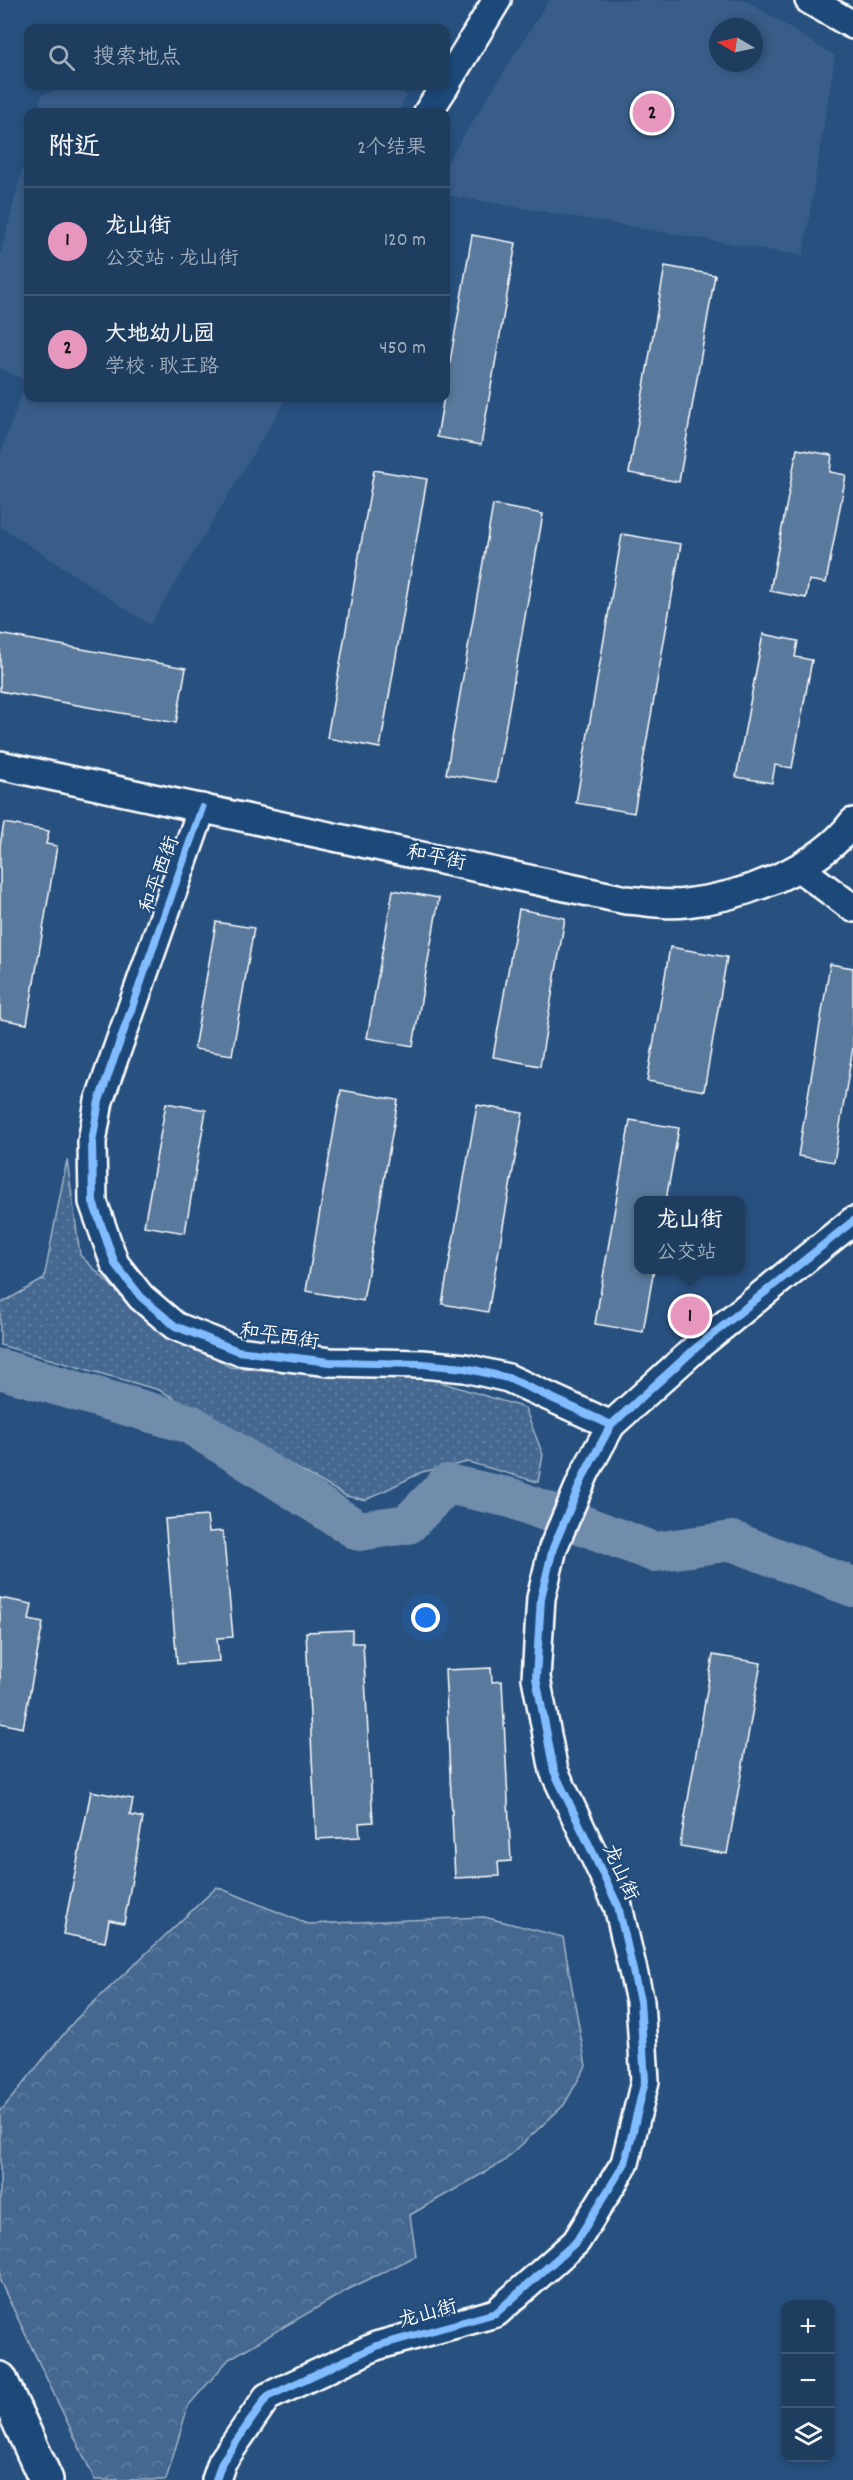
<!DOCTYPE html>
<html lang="zh">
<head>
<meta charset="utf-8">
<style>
  :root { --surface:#1e3d5f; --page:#2b4868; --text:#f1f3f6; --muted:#a1aebd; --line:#3c5674; --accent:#e797bd }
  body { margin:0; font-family:Dekko,"LXGW WenKai TC",sans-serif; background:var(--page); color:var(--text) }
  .controls { position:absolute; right:18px; bottom:18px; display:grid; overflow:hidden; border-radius:12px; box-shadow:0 3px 9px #0003 }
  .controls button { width:54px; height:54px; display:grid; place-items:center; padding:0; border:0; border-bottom:2px solid var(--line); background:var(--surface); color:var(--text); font:30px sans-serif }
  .compass { position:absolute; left:709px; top:18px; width:54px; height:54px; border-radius:50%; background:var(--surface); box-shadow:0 3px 9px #0003; rotate:279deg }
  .you { position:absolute; left:426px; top:1618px; width:21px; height:21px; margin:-15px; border:4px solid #fff; border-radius:50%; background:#1a73e8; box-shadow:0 0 0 9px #1a73e833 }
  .badge { display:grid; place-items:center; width:39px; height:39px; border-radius:50%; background:var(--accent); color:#111; font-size:20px; font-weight:700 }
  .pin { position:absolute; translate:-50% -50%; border:3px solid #fff; box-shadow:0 2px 6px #0006 }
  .popup { position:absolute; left:634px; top:1196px; width:111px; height:78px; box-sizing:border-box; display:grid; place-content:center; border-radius:12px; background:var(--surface); filter:drop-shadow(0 2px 4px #0005); font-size:20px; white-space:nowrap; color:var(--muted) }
  .popup b { font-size:22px; color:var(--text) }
  .popup::after { content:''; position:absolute; left:50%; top:100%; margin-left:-12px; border:12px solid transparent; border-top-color:var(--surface) }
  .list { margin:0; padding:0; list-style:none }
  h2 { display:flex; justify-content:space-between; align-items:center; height:78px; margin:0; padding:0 24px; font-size:26px }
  h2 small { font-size:20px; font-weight:400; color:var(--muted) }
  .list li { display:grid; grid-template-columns:39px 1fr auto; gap:18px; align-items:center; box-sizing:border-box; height:108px; padding:0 24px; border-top:2px solid var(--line) }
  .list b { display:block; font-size:22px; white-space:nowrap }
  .list p { margin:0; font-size:20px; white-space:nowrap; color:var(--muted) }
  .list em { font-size:20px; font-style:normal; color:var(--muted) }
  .icon { flex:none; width:33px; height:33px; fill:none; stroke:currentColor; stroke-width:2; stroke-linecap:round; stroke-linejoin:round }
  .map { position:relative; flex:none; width:853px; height:2480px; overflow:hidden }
  .search { position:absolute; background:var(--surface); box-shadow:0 3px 9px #0003; left:24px; top:24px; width:426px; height:66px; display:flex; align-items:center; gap:15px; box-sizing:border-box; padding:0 21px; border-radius:12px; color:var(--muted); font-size:22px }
  .panel { position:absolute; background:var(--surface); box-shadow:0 3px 9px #0003; left:24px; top:108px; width:426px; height:294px; border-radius:12px }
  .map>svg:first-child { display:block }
</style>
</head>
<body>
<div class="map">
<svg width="853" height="2480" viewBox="0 0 853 2480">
  <defs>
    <pattern id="forest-crowns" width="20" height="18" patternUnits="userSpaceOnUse" patternTransform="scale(1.5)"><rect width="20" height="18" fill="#446890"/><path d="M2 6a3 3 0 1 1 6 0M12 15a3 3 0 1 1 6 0" fill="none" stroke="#607fa1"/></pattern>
    <pattern id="park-dots" width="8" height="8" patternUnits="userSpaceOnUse" patternTransform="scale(1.5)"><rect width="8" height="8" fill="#446890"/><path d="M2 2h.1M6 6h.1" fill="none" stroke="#607fa1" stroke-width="1.8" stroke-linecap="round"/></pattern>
  </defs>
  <rect width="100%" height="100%" fill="#28517f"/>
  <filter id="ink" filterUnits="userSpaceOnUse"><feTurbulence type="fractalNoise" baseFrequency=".0167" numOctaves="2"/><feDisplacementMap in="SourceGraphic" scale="12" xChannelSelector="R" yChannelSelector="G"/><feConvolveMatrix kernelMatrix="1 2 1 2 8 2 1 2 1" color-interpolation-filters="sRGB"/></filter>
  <g filter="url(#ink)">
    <g fill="#375d88" fill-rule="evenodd">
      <path d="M 549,0 L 745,0 L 835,56 L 803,256 L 446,195 L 446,164 ZM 718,27 L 754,27 L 754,63 L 718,63 Z"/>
      <path d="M 78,86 L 392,86 L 407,95 L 397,112 L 38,112 L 42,94 Z"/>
      <path d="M 28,147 L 28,398 L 287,398 L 150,625 L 0,526 L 0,455 L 26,381 L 0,368 L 0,256 Z"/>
    </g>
    <path fill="url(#forest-crowns)" stroke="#a2b4c8" stroke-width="1.5" d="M 217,1887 L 307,1924 L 484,1917 L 563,1937 L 586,2066 L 564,2105 L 503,2162 L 410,2215 L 416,2256 L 349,2289 L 229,2359 L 188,2406 L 166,2480 L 95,2480 L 0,2281 L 0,2112 L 76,2019 Z"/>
    <path fill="url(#park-dots)" stroke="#a2b4c8" stroke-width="1.5" d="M 67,1160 L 80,1255 L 135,1309 L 230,1367 L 309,1374 L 414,1374 L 525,1408 L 543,1455 L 538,1482 L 468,1462 L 422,1472 L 366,1500 L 346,1496 L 159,1390 L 0,1345 L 0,1304 L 44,1279 Z"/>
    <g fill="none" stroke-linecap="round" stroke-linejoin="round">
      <path stroke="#718dab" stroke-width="40" d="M 0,1369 L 190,1424 L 359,1531 L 408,1524 L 447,1484 L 511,1498 L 654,1552 L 732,1541 L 853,1587"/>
    </g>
    <g fill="#5a7a9d" stroke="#fff" stroke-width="1.5">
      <path d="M 472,235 L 516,243 L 481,445 L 437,437 Z"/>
      <path d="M 665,266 L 715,275 L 679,482 L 629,473 Z"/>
      <path d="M 797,449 L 832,455 L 830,472 L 846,475 L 826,583 L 809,580 L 806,598 L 770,591 Z"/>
      <path d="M 374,470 L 427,479 L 380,748 L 327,738 Z"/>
      <path d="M 493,505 L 543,514 L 496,782 L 446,774 Z"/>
      <path d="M 622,534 L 681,544 L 634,813 L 576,803 Z"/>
      <path d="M 0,634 L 186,668 L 176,723 L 0,691 Z"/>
      <path d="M 763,634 L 798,641 L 795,657 L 812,660 L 792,768 L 775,765 L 772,783 L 736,777 Z"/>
      <path d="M 4,823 L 49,831 L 46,844 L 57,846 L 27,1024 L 0,1019 L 0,845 Z"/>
      <path d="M 393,890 L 439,898 L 413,1046 L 367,1038 Z"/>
      <path d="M 519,909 L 565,918 L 540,1066 L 493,1057 Z"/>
      <path d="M 216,922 L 254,928 L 232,1055 L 194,1049 Z"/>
      <path d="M 670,947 L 727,957 L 704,1091 L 647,1081 Z"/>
      <path d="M 830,964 L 853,968 L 853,1047 L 834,1162 L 798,1156 Z"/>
      <path d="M 341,1090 L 398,1100 L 363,1301 L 306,1291 Z"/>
      <path d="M 166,1103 L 206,1110 L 185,1233 L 144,1226 Z"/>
      <path d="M 477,1105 L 523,1113 L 488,1312 L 442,1304 Z"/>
      <path d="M 630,1120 L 679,1128 L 666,1200 L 639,1200 L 639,1269 L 654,1269 L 643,1332 L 595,1324 Z"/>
      <path d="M 207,1516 L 209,1532 L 223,1531 L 233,1637 L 217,1638 L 219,1661 L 177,1664 L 165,1519 Z"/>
      <path d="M 0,1598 L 32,1604 L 29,1620 L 43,1623 L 23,1728 L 0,1723 Z"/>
      <path d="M 352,1630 L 352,1643 L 363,1643 L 373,1822 L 359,1823 L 360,1837 L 316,1839 L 306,1632 Z"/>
      <path d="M 713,1655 L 761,1663 L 727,1854 L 680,1846 Z"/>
      <path d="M 491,1668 L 492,1682 L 502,1681 L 511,1861 L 498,1862 L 499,1876 L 455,1878 L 445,1670 Z"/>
      <path d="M 91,1791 L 133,1799 L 130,1815 L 143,1818 L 124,1923 L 109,1920 L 105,1942 L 63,1934 Z"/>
    </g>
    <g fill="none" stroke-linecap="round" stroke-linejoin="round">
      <g stroke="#fff" stroke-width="32">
        <g id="minor">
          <path d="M 809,0 L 853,25"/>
          <path d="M 446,84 L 497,0"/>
          <path d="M 428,112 L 445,86"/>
          <path d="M 0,765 L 626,900 C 645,901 667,906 686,903 C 743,897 818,869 853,822"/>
          <path d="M 202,808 L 99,1101 L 92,1142 L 93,1202 L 115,1264 L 141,1297 L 175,1326 L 238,1351 L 330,1362 L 422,1364 L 465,1368 L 508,1378 L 611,1425"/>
          <path d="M 799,868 L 853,908"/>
          <path d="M 216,2480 L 222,2462 L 267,2397 L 376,2346 L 496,2313 L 576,2242 L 625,2163 L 645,2081 L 640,2001 L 618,1906 L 554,1771 L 536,1678 L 541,1598 L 553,1548 L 585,1473 L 611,1425 L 697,1347 L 853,1221"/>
        </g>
      </g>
      <g stroke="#fff" stroke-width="38">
        <path id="major" d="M 0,2379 L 46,2480"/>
      </g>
      <use href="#minor" stroke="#1f4a7a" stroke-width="27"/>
      <use href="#major" stroke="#1f4a7a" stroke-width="33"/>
      <g stroke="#1f4a7a" stroke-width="11">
        <g id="cycleway">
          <path d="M 202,808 L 99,1101 L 92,1142 L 93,1202 L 115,1264 L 141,1297 L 175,1326 L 238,1351 L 330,1362 L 422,1364 L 465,1368 L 508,1378 L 611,1425"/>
          <path d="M 216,2480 L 222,2462 L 267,2397 L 376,2346 L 496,2313 L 576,2242 L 625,2163 L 645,2081 L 640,2001 L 618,1906 L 554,1771 L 536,1678 L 541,1598 L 553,1548 L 585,1473 L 611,1425 L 697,1347 L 853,1221"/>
        </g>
      </g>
      <use href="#cycleway" stroke="#80bcff" stroke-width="8"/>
    </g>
  </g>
  <g text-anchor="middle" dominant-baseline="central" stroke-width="4.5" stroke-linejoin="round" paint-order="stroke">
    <g font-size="20" fill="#fff" stroke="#1f4a7a">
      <text transform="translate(436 859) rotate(12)">和平街</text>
      <text transform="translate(161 875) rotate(-70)">和平西街</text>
      <text transform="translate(279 1338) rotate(9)">和平西街</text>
      <text transform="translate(619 1873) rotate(66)">龙山街</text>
      <text transform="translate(428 2315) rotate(-15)">龙山街</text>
    </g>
  </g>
</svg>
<div class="controls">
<button>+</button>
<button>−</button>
<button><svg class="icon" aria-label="layers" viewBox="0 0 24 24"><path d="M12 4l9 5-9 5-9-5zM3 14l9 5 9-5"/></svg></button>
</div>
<svg class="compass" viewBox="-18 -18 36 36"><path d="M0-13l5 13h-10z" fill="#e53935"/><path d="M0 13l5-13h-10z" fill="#a1aebd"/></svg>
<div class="you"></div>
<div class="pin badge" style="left:690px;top:1316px">1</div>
<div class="popup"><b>龙山街</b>公交站</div>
<div class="pin badge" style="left:652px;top:113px">2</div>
<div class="search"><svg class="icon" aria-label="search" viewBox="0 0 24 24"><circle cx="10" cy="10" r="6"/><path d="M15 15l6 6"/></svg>搜索地点</div>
<section class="panel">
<h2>附近<small>2个结果</small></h2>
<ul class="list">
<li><span class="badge">1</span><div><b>龙山街</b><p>公交站 · 龙山街</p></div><em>120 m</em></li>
<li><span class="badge">2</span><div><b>大地幼儿园</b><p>学校 · 耿王路</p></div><em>450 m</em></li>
</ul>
</section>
</div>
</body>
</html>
